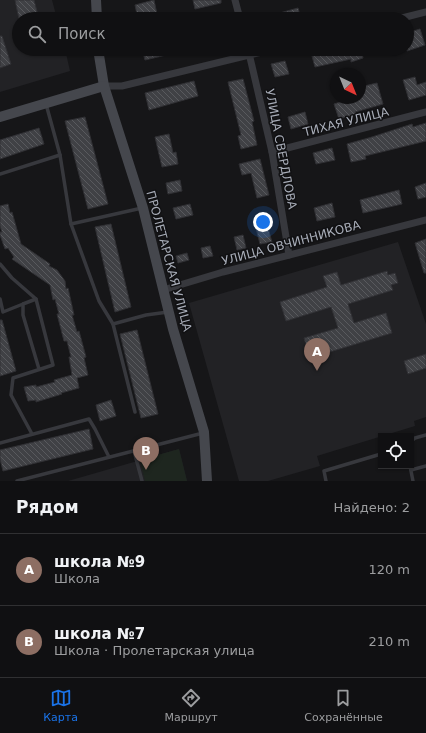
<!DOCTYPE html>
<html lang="ru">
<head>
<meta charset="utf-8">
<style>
  :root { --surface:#101012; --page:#1e1e20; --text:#f1f3f6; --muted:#9c9d9f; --line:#303032; --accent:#1a73e8 }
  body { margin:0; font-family:"DejaVu Sans",sans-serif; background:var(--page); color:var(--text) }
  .controls { position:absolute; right:12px; bottom:12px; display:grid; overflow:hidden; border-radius:0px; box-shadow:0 1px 3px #0004 }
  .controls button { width:36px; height:36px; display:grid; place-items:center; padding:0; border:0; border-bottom:1px solid var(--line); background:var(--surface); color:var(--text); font:20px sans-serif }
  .compass { position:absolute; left:330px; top:68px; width:36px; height:36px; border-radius:50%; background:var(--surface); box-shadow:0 1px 3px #0004; rotate:137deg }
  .you { position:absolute; left:263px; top:222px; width:14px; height:14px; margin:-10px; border:3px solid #fff; border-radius:50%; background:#1a73e8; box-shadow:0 0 0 6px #1a73e833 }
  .badge { display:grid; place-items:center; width:26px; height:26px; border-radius:50%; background:var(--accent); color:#fff; font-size:13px; font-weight:700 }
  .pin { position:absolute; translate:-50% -33px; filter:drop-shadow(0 1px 2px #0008) }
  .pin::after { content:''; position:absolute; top:21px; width:14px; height:12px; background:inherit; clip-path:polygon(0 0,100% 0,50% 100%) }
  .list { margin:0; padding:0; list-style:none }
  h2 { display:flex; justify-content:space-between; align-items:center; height:52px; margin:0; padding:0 16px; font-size:17px }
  h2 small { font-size:13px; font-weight:400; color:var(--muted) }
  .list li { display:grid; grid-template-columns:26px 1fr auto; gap:12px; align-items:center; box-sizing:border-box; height:72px; padding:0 16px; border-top:1px solid var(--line) }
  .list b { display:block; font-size:15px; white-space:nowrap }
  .list p { margin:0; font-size:13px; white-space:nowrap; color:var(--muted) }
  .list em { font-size:13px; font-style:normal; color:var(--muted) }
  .icon { flex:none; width:22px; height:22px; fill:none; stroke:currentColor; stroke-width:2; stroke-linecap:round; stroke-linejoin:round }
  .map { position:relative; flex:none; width:426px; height:481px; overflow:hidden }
  .search { position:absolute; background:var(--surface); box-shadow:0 1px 3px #0004; left:12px; right:12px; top:12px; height:44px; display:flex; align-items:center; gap:10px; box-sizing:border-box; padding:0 14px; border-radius:22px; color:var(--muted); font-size:15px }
  .sheet { height:196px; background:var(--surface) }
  nav { display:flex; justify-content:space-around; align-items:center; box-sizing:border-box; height:56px; border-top:1px solid var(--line); background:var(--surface); font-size:11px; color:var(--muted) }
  nav a { display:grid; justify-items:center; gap:2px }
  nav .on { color:var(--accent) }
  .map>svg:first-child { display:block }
</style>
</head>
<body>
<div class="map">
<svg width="426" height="481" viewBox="0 0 426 481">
  <defs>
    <pattern id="building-back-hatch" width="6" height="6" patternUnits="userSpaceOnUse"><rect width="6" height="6" fill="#404145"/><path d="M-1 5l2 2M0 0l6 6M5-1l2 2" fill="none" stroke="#595a5e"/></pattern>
  </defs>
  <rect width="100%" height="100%" fill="#161618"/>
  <g fill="#222225">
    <path d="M 0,0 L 52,0 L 57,19 L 19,19 L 19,49 L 65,49 L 70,71 L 0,92 Z"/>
    <path d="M 398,242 L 426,324 L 426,417 L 414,421 L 415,426 L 317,456 L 320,466 L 268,481 L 239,481 L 189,303 Z"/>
    <path d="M 179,449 L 187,481 L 68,481 Z"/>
  </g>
  <path fill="#1e261f" d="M 179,449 L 187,481 L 145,481 L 140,460 Z"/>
  <g fill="url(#building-back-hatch)" stroke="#303034">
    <path d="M 15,0 L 34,0 L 39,19 L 19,19 Z"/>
    <path d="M 154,0 L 158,19 L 138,19 L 135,5 Z"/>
    <path d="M 193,0 L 221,0 L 221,3 L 195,9 Z"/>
    <path d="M 298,8 L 301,19 L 266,19 L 265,17 Z"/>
    <path d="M 420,29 L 425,45 L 407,51 L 407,40 L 412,38 L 410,32 Z"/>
    <path d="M 0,36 L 2,36 L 11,64 L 0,68 Z"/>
    <path d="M 142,49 L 178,49 L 179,52 L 145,60 Z"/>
    <path d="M 339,49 L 361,49 L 363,58 L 351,62 L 351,59 L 315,67 L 312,56 Z"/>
    <path d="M 285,61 L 289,74 L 275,77 L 271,64 Z"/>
    <path d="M 415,77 L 417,85 L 426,82 L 426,95 L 409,100 L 403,80 Z"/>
    <path d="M 243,79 L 254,121 L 252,122 L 257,145 L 241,149 L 238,136 L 241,135 L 228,82 Z"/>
    <path d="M 194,81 L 198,96 L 149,110 L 145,93 Z"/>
    <path d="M 377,83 L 383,104 L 355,112 L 356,114 L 339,119 L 334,104 L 354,98 L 360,98 L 360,96 L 363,96 L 360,87 Z"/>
    <path d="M 305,112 L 308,124 L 291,129 L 288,117 Z"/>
    <path d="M 85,117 L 108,204 L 88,209 L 65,121 Z"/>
    <path d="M 426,123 L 426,141 L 365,156 L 366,159 L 351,162 L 347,144 L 372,137 L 412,124 L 413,127 Z"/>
    <path d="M 39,128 L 44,144 L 0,159 L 0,140 Z"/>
    <path d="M 169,134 L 173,153 L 176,152 L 178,164 L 162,167 L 155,137 Z"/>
    <path d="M 332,148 L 335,160 L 316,164 L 313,153 Z"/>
    <path d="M 260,159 L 269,195 L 257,198 L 251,173 L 242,175 L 239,164 Z"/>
    <path d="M 180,180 L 182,191 L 168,194 L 166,183 Z"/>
    <path d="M 426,183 L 426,197 L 418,199 L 415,187 Z"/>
    <path d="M 399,190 L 402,204 L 363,213 L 360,200 Z"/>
    <path d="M 332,203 L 335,217 L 317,221 L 314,208 Z"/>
    <path d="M 8,204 L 10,213 L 12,212 L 21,244 L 50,264 L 49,266 L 57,270 L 65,281 L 66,289 L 68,288 L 74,315 L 72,315 L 77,332 L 79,331 L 86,357 L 84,358 L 88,375 L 77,378 L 79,388 L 61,393 L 62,394 L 36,402 L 36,400 L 28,401 L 24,387 L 36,385 L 36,387 L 55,382 L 54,380 L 72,375 L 69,357 L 71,357 L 67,341 L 64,341 L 57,314 L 59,314 L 55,299 L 53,300 L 50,285 L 12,259 L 14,257 L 8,248 L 5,249 L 0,235 L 0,232 L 2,232 L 0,226 L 0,206 Z"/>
    <path d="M 190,204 L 193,215 L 176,219 L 173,208 Z"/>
    <path d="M 265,218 L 272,242 L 260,244 L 254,220 Z"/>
    <path d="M 111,224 L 131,307 L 115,312 L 95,227 Z"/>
    <path d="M 243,235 L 246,248 L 237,250 L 234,237 Z"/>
    <path d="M 426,239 L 426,273 L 424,273 L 415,243 Z"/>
    <path d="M 210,246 L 213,256 L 203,258 L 201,248 Z"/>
    <path d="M 187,253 L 189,260 L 178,263 L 176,256 Z"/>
    <path d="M 387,271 L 388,275 L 395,273 L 398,283 L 391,285 L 393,290 L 348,304 L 354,323 L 386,313 L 392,333 L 310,358 L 304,338 L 338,328 L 331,307 L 286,321 L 280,302 L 327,287 L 323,276 L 337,272 L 341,285 Z"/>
    <path d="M 0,320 L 2,320 L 16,371 L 0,376 Z"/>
    <path d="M 137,330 L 158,414 L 141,418 L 120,334 Z"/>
    <path d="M 426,354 L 426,368 L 408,374 L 404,361 Z"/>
    <path d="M 111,400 L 116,416 L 100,421 L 96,405 Z"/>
    <path d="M 89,429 L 93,449 L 3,471 L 0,459 L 0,450 Z"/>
  </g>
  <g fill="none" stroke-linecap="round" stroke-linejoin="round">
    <g stroke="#37383d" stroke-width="3.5">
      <path d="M 46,104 L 60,155 L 71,224 L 99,301 L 113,324 L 135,412"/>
      <path d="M 0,174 L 60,155"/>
      <path d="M 71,224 L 142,208"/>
      <path d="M 0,264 L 12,278 L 36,299 L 53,365 L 13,378 L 11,395 L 32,434"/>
      <path d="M 0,299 L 3,312 L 23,304"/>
      <path d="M 36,299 L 23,304 L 23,315 L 39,369"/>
      <path d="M 113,324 L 146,315 L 168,312"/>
      <path d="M 411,441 L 415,438 L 426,435"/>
      <path d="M 0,443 L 89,419 L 95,429 L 109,457"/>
      <path d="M 134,451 L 142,481"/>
      <path d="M 410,466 L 413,481"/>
      <path d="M 411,470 L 426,466"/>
      <path d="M 17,481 L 203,433"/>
      <path d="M 326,481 L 324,471 L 381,454"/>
    </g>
    <g stroke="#37383d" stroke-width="7">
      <path d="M 235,0 L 240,19"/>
      <path d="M 398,19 L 426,12"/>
      <path d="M 248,49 L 272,152 L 289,255"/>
      <path d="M 104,86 L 122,86 L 274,49"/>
      <path d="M 272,152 L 426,112"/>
      <path d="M 163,290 L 223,272 L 426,220"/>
    </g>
    <g stroke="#45474d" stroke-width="10">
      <path d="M 96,0 L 97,19"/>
      <path d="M 98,49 L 104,86 L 143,208 L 173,329 L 204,432 L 207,481"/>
      <path d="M 0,117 L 104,86"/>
    </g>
  </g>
  <g text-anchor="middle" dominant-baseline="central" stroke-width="3" stroke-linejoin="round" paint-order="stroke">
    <g font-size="12" fill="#a8adb8" stroke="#111113">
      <text transform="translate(346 122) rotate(-14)">ТИХАЯ УЛИЦА</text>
      <text transform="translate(281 149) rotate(79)">УЛИЦА СВЕРДЛОВА</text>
      <text transform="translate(291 243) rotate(-15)">УЛИЦА ОВЧИННИКОВА</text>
      <text transform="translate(169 261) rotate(75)">ПРОЛЕТАРСКАЯ УЛИЦА</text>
    </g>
  </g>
</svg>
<div class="controls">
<button><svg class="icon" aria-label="locate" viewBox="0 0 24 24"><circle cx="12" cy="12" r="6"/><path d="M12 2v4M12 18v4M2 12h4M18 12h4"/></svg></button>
</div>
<svg class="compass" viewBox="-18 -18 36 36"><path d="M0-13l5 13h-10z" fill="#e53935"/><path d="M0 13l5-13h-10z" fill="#9c9d9f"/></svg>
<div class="you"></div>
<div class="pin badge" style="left:317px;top:371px;background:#8d6e63">A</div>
<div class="pin badge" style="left:146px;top:470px;background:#8d6e63">B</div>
<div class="search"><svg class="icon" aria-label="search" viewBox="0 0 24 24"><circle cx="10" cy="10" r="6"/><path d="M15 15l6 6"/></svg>Поиск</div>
</div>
<section class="sheet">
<h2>Рядом<small>Найдено: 2</small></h2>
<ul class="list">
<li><span class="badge" style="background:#8d6e63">A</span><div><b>школа №9</b><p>Школа</p></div><em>120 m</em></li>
<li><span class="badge" style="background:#8d6e63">B</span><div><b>школа №7</b><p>Школа · Пролетарская улица</p></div><em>210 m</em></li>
</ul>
</section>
<nav>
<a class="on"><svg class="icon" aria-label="map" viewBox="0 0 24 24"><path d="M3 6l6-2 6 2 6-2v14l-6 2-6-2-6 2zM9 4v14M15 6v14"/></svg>Карта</a>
<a><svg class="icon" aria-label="directions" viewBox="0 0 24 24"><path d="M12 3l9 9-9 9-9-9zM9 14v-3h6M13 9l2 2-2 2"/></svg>Маршрут</a>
<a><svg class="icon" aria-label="saved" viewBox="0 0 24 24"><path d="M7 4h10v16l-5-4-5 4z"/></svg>Сохранённые</a>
</nav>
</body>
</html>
